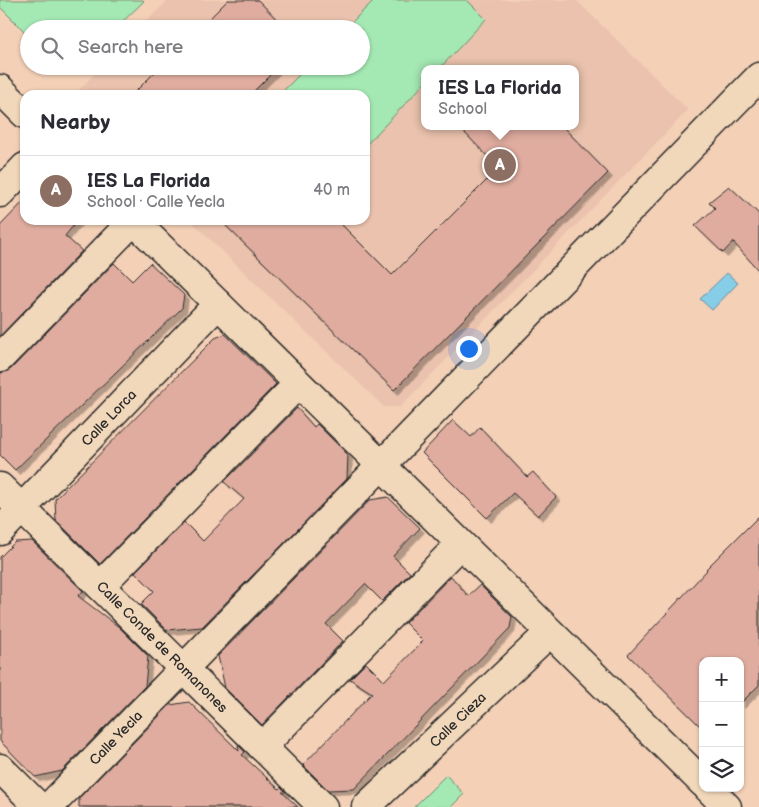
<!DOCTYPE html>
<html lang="en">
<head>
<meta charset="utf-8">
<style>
  :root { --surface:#fff; --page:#f2f2f3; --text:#2b2b33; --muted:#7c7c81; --line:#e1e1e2; --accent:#d1495b }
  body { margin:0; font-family:"Balsamiq Sans",sans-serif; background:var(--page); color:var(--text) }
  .controls { position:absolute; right:15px; bottom:15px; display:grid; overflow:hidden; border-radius:10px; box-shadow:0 1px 4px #0004 }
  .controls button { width:45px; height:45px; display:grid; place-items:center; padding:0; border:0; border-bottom:1px solid var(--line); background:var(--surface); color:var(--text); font:25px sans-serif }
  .you { position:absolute; left:468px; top:348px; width:18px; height:18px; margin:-12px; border:4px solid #fff; border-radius:50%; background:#1a73e8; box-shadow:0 0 0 8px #1a73e833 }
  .badge { display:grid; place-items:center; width:32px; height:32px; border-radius:50%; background:var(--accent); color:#fff; font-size:16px; font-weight:700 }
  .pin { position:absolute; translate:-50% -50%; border:2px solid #fff; box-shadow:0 1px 5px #0006 }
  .popup { position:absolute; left:421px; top:65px; width:158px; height:65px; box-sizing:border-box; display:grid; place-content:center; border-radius:10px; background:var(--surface); filter:drop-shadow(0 1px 4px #0005); font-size:16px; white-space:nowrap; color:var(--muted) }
  .popup b { font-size:19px; color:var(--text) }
  .popup::after { content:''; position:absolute; left:50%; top:100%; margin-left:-10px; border:10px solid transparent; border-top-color:var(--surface) }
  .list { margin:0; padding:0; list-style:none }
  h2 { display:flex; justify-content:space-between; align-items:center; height:65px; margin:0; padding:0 20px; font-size:21px }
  h2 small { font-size:16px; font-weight:400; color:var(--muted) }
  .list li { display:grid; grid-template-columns:32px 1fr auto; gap:15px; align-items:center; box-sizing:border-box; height:70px; padding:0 20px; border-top:1px solid var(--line) }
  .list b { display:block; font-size:19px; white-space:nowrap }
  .list p { margin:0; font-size:16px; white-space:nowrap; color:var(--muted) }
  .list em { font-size:16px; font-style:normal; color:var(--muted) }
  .icon { flex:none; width:28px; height:28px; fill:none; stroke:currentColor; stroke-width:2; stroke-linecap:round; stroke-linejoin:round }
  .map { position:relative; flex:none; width:759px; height:807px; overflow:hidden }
  .search { position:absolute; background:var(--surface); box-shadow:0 1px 4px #0004; left:20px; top:20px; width:350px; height:55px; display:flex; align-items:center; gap:12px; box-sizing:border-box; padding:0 18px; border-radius:28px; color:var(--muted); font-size:19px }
  .panel { position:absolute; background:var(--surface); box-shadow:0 1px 4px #0004; left:20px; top:90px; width:350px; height:135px; border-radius:15px }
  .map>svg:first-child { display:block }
</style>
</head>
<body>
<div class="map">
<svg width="759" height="807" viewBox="0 0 759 807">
  <defs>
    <filter id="shadow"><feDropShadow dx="4.5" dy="4.5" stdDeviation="0" flood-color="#0004"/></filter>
  </defs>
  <rect width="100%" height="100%" fill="#f4d0b7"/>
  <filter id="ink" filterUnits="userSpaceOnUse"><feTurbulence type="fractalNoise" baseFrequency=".02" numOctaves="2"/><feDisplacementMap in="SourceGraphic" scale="10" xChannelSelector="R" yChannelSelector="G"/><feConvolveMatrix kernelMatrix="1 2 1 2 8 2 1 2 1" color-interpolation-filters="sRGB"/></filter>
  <g filter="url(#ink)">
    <path fill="#eac2ad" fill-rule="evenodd" d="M 168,0 L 576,0 L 688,110 L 400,407 L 384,407 L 190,220 L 365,220 L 365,95 L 74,95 L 102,66 L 361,66 L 361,29 L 139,29 ZM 425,69 L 575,69 L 575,126 L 425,126 Z"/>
    <g fill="#a4e8b3" stroke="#688a6f">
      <path d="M 0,0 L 143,0 L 144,1 L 115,29 L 29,29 L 29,36 L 0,7 Z"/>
      <path d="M 374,0 L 467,0 L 486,19 L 439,69 L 425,69 L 425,83 L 365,146 L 365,95 L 287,95 L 283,91 L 308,66 L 361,66 L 361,29 L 345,29 Z"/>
      <path d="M 446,775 L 464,794 L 451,807 L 414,807 Z"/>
    </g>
    <path fill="#86cde7" stroke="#628c9c" d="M 727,273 L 738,283 L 712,310 L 700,299 Z"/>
    <g fill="#dfac9f" stroke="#2b2b2b" filter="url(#shadow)">
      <path d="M 228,0 L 258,0 L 286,29 L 199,29 Z"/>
      <path d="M 161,66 L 279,66 L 250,95 L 132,95 Z"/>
      <path d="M 458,126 L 562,126 L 608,173 L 394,390 L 220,220 L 337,220 L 392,275 L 499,168 Z"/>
      <path d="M 729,186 L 759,214 L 759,271 L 733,242 L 723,253 L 695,226 L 715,208 L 709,202 Z"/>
      <path d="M 25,200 L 25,220 L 78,220 L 65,236 L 82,251 L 0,336 L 0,226 Z"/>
      <path d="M 114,263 L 132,281 L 150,263 L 184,295 L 182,308 L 15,470 L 0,455 L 0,373 L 11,369 Z"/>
      <path d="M 225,334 L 276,384 L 100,564 L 56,520 L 55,499 L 215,338 Z"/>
      <path d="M 297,408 L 314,427 L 317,424 L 348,455 L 347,479 L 202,627 L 167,630 L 141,604 L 154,591 L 135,572 L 184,522 L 203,541 L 244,499 L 224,482 Z"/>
      <path d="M 453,420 L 471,437 L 480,427 L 527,477 L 533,472 L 556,497 L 538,516 L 513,493 L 487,518 L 422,453 Z"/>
      <path d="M 388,497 L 420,528 L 393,556 L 410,573 L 382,601 L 365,584 L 326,624 L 343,641 L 262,725 L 225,688 L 218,656 L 370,500 Z"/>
      <path d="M 759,516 L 759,685 L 740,704 L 740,661 L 703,661 L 703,729 L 628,655 L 707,570 L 706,569 Z"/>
      <path d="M 32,541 L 83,591 L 78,596 L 119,627 L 148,656 L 145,686 L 62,771 L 35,777 L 0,741 L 0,557 L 15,542 Z"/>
      <path d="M 451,576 L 468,596 L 480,585 L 512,617 L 510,628 L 354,789 L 328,790 L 303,765 L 372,693 L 350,679 L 366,663 L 384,681 L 423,641 L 405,623 Z"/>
      <path d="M 189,702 L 239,751 L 238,745 L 245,752 L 242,755 L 279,789 L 281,787 L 286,792 L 282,792 L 298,807 L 79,807 L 79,798 L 170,705 Z"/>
    </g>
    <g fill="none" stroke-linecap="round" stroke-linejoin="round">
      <g stroke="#2b2b2b" stroke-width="31">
        <g id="street">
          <path d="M 0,89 L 25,114"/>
          <path d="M 0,193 L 25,167"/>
          <path d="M 133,220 L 703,783"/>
          <path d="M 0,358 L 133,221"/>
          <path d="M 0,487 L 323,807"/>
          <path d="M 0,531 L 218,304"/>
          <path d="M 100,586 L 298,384"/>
          <path d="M 262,747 L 460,544"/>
          <path d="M 0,768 L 39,807"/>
          <path d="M 708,788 L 727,807"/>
          <path d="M 49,807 L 759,77"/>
          <path d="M 366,807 L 549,633"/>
        </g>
      </g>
      <use href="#street" stroke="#f2d8ba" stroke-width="28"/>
    </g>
  </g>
  <g text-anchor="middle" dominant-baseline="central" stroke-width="4" stroke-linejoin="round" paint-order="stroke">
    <g font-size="14" fill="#2b2b2b" stroke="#f2d8ba">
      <text transform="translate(109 418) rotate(-46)">Calle Lorca</text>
      <text transform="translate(162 647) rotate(45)">Calle Conde de Romanones</text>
      <text transform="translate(458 720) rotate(-44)">Calle Cieza</text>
      <text transform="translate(116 738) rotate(-46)">Calle Yecla</text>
    </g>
  </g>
</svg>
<div class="controls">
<button>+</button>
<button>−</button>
<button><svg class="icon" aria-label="layers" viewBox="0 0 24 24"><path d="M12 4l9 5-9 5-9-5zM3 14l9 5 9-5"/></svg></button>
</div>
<div class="you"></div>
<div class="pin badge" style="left:500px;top:165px;background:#8d6e63">A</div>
<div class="popup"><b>IES La Florida</b>School</div>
<div class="search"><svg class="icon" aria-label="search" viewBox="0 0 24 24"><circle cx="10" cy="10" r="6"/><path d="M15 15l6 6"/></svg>Search here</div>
<section class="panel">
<h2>Nearby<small></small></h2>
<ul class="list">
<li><span class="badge" style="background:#8d6e63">A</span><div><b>IES La Florida</b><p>School · Calle Yecla</p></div><em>40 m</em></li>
</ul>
</section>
</div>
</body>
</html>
